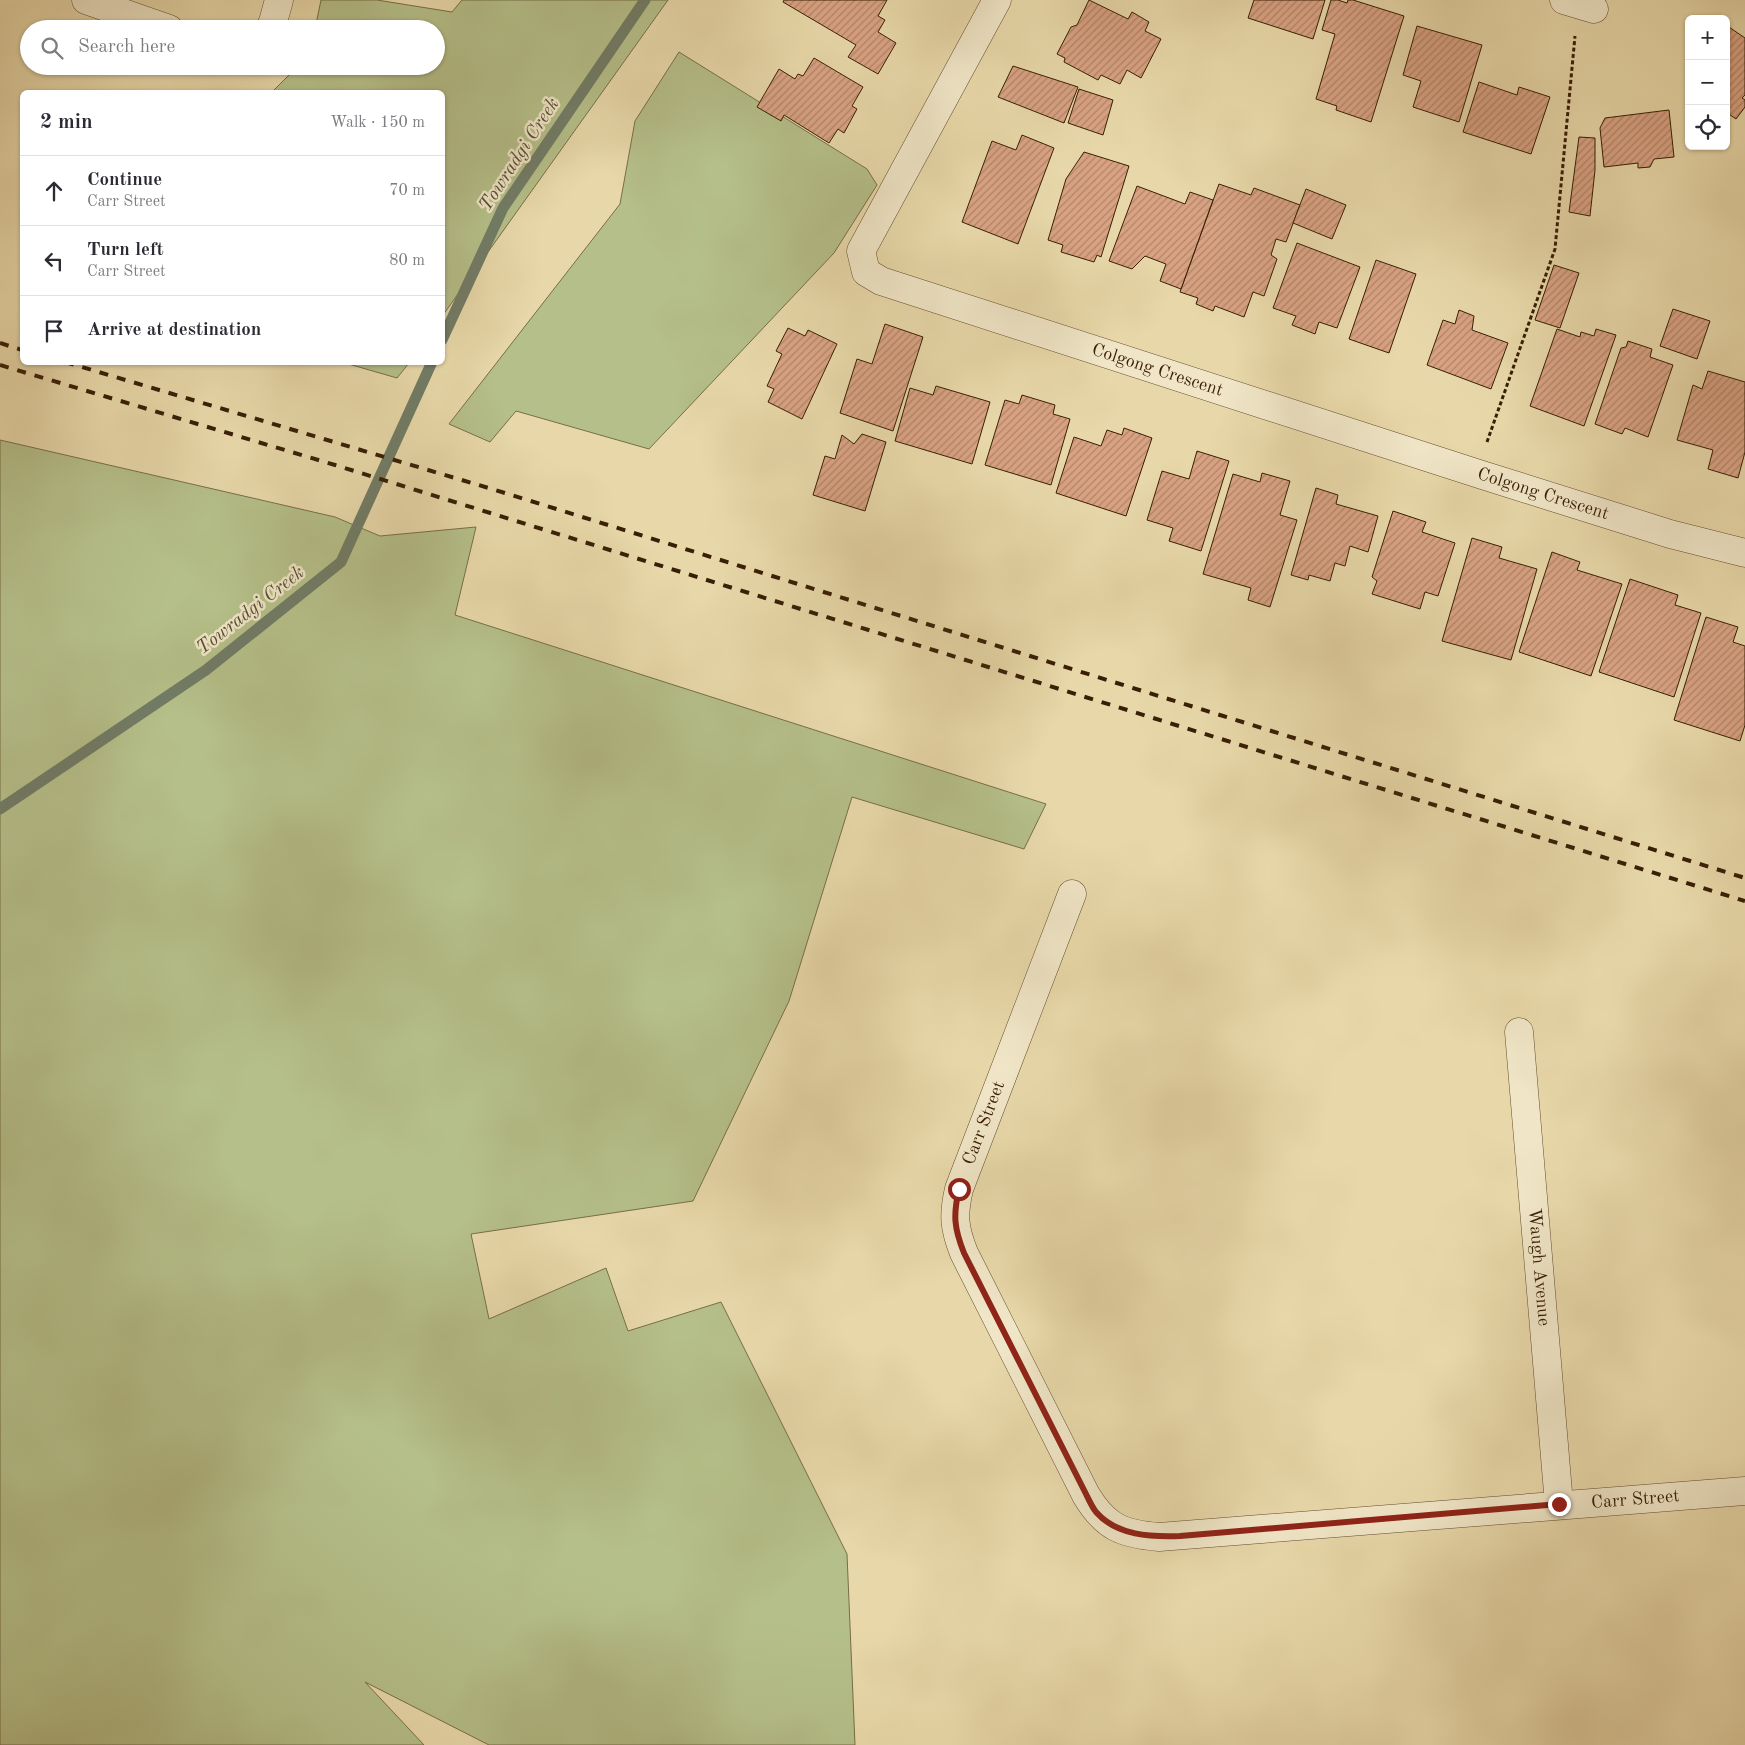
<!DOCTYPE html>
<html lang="en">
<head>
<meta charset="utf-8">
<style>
  :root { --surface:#fff; --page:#f2f2f3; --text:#2b2b33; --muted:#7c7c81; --line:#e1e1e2 }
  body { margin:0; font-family:"Old Standard TT",serif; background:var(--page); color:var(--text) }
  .controls { position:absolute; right:15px; top:15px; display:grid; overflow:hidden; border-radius:8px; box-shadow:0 1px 4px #0004 }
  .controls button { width:45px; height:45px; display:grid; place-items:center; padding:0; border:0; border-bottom:1px solid var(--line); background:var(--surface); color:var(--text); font:25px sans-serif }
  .stop { position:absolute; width:15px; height:15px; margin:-11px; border:4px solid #8f2418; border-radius:50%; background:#fff }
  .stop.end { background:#8f2418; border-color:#fff; box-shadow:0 1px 5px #0008 }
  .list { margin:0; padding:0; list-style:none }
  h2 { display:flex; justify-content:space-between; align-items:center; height:65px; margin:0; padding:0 20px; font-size:21px }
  h2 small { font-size:16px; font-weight:400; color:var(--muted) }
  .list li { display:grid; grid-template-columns:32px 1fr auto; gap:15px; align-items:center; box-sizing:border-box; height:70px; padding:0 20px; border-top:1px solid var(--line) }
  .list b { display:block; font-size:19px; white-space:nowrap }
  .list p { margin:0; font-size:16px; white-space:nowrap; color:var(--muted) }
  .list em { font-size:16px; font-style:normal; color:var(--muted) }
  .icon { flex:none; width:28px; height:28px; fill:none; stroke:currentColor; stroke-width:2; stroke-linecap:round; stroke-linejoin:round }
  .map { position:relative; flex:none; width:1745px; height:1745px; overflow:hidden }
  .search { position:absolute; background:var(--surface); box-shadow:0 1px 4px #0004; left:20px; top:20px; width:425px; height:55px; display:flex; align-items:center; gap:12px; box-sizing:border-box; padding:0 18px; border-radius:28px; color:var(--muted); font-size:19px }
  .panel { position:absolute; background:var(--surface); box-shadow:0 1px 4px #0004; left:20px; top:90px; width:425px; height:275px; border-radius:8px }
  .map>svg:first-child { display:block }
</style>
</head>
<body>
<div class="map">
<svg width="1745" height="1745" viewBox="0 0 1745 1745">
  <defs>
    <pattern id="building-hatch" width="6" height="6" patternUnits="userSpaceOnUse" patternTransform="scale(1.25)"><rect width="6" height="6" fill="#d9a383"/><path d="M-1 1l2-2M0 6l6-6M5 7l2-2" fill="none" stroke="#b18469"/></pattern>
  </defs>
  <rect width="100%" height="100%" fill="#e8d8a9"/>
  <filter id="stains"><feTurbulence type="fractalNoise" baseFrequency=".004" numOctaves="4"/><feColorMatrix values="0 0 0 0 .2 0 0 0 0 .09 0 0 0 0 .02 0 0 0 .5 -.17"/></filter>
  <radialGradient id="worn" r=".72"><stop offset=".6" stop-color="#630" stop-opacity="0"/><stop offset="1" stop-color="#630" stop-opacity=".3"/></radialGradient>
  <g fill="#b5bf89" stroke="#776e47">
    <path d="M 321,0 L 377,0 L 452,12 L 462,0 L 668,0 L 443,315 L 442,92 L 269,92 L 272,92 L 298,66 L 436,66 L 436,29 L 315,29 Z"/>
    <path d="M 679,52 L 867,169 L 877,185 L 834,253 L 649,449 L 516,411 L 490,442 L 449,424 L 620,204 L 635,121 Z"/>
    <path d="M 345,363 L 409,363 L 397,378 Z"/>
    <path d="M 0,440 L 335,517 L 380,536 L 476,527 L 455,615 L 1046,804 L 1024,849 L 852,797 L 789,1001 L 693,1201 L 471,1234 L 489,1319 L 606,1268 L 628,1331 L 721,1302 L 847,1554 L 855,1745 L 489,1745 L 365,1682 L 424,1745 L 0,1745 Z"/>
  </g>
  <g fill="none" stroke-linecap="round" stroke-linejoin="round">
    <g stroke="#717c66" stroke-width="11">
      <path d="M 442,340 L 503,208 L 645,0"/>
      <path d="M 0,809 L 206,670 L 341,562 L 432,362"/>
    </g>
  </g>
  <g fill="url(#building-hatch)" stroke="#391e05">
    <path d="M 784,0 L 887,0 L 878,16 L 885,20 L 878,32 L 896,43 L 878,74 L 848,57 L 856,45 L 783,2 Z"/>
    <path d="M 1089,0 L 1128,19 L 1132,12 L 1149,22 L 1145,31 L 1161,39 L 1141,78 L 1127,70 L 1120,84 L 1101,75 L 1098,80 L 1064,62 L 1065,58 L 1057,54 L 1071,27 L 1077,25 Z"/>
    <path d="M 1254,0 L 1325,0 L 1313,39 L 1248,18 Z"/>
    <path d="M 1331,0 L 1338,0 L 1347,3 L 1348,0 L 1353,0 L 1404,16 L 1371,122 L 1336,110 L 1337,106 L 1316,99 L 1335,34 L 1322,30 Z"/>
    <path d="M 1417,26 L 1482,45 L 1459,122 L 1413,107 L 1421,81 L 1403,75 Z"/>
    <path d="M 1729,27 L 1745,38 L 1745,95 L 1742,98 L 1745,100 L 1745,107 L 1736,119 L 1726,112 L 1726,31 Z"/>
    <path d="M 814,58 L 863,87 L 852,106 L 857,109 L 844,133 L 838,129 L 829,143 L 784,115 L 781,121 L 757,107 L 779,69 L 795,79 L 798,74 L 803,76 Z"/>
    <path d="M 1013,66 L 1078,87 L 1064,123 L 998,97 Z"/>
    <path d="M 1479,82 L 1517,95 L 1519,87 L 1550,97 L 1531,154 L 1463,132 Z"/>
    <path d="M 1079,89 L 1113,100 L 1103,135 L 1068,123 Z"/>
    <path d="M 1669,110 L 1674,157 L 1654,159 L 1650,167 L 1638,168 L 1638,163 L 1604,167 L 1600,128 L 1605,118 Z"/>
    <path d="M 1022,135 L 1054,148 L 1018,244 L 962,222 L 992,141 L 1016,150 Z"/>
    <path d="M 1579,137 L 1595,138 L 1595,170 L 1590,216 L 1569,212 Z"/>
    <path d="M 1084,152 L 1129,166 L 1101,257 L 1097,255 L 1094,262 L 1061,252 L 1063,245 L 1048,240 L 1066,179 Z"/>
    <path d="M 1219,184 L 1251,195 L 1254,188 L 1300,205 L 1286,242 L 1276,239 L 1271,255 L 1277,259 L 1264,296 L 1253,292 L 1244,317 L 1215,306 L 1213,311 L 1196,304 L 1198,298 L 1180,292 Z"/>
    <path d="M 1137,186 L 1185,204 L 1190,192 L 1213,200 L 1181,289 L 1160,281 L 1166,264 L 1145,256 L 1132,269 L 1109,261 Z"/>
    <path d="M 1306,189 L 1346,205 L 1332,239 L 1293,223 Z"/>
    <path d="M 1297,243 L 1360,267 L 1337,328 L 1319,322 L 1315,334 L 1292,325 L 1296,316 L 1273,308 Z"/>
    <path d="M 1376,260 L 1416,274 L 1389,353 L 1349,339 Z"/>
    <path d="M 1554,265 L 1579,273 L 1560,328 L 1535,320 Z"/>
    <path d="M 1673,309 L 1710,321 L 1697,359 L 1660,346 Z"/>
    <path d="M 1459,310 L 1474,316 L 1472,330 L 1508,343 L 1491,389 L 1427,365 L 1443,320 L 1455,324 Z"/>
    <path d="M 885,324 L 923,337 L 893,431 L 840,413 L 857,359 L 872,364 Z"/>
    <path d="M 788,328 L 805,336 L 808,330 L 837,344 L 802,419 L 768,402 L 774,389 L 767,386 L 782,354 L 776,351 Z"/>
    <path d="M 1557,329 L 1580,337 L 1581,332 L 1594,336 L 1596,329 L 1616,335 L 1584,426 L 1530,406 Z"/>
    <path d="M 1628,341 L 1652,349 L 1650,357 L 1673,365 L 1648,437 L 1625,428 L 1622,434 L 1595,424 L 1621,348 L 1626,347 Z"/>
    <path d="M 1708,371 L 1745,382 L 1745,452 L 1738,478 L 1708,469 L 1713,450 L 1677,440 L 1693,385 L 1702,389 Z"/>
    <path d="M 936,386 L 990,402 L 972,464 L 895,441 L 910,388 L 933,395 Z"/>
    <path d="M 1022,395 L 1055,405 L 1053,414 L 1070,419 L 1051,485 L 985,465 L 1005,400 L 1019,404 Z"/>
    <path d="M 1124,428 L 1152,438 L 1126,516 L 1056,493 L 1074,437 L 1101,446 L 1107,430 L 1122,435 Z"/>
    <path d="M 862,434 L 886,442 L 865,511 L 813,495 L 825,456 L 835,459 L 842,435 L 854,444 Z"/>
    <path d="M 1197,451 L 1229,461 L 1201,551 L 1169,541 L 1173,528 L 1147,520 L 1162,471 L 1189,479 Z"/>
    <path d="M 1262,473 L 1290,481 L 1280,515 L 1297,520 L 1270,607 L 1248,600 L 1251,588 L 1203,574 L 1233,474 L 1260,482 Z"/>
    <path d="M 1316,488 L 1338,495 L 1336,504 L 1378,516 L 1368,552 L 1350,546 L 1345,566 L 1335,563 L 1330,581 L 1309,575 L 1308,580 L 1291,575 Z"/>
    <path d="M 1393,511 L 1426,522 L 1422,532 L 1455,543 L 1438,596 L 1425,592 L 1420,609 L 1372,594 L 1377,581 L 1372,577 Z"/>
    <path d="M 1472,538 L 1502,547 L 1499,558 L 1537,569 L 1511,660 L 1442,641 Z"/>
    <path d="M 1552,552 L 1580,562 L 1577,570 L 1622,584 L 1591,676 L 1519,652 Z"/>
    <path d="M 1630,579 L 1678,595 L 1675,605 L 1701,613 L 1674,697 L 1599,672 Z"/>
    <path d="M 1706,617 L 1738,627 L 1733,642 L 1745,646 L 1745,725 L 1740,741 L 1674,720 Z"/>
  </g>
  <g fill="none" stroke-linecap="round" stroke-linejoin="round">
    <g stroke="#654c2e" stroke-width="29">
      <g id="street">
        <path d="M 86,0 L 169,29"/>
        <path id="s1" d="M 997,0 L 861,251 L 866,272 L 881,281 L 1479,474 L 1670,534 L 1745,553"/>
        <path d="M 1564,0 L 1594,9"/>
        <path d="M 270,29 L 273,22 L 279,0"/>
        <path id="s2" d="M 1072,894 L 959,1189 C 953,1215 954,1228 964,1253 L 1086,1495 C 1105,1527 1122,1534 1159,1537 L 1745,1491"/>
        <path id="s3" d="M 1519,1032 L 1559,1504"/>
      </g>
    </g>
    <path stroke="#391e05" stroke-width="3" stroke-dasharray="4 2.5" stroke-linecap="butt" d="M 1487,442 L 1555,249 L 1575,36"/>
    <use href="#street" stroke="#f0e6c7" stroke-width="28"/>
    <g stroke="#391e05" stroke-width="4" stroke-dasharray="9 9" stroke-linecap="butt">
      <path d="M 0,343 L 22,350"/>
      <path d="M 65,362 L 492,489 L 1745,878"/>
      <path d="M 0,365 L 335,465 L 1745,901"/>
    </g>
  </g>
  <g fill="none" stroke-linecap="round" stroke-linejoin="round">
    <path stroke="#8f2418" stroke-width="6" d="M 959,1189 C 953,1215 954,1228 964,1253 L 1086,1494 C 1089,1500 1092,1507 1096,1512 C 1117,1536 1151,1537 1180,1536 L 1559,1504"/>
  </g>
  <g text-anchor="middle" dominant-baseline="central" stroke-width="5" stroke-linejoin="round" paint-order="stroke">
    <g font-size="18" fill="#391e05" stroke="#f0e6c7">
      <text stroke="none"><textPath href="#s1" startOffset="615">Colgong Crescent</textPath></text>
      <text stroke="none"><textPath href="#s1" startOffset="1020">Colgong Crescent</textPath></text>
      <text transform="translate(984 1123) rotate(-69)">Carr Street</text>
      <text stroke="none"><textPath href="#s3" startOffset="236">Waugh Avenue</textPath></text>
      <text stroke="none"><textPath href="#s2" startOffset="1219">Carr Street</textPath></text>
    </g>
    <g font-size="19" font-style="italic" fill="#554d35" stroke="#f0e6c7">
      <text transform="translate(520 155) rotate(-57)">Towradgi Creek</text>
      <text transform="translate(251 611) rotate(-38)">Towradgi Creek</text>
    </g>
  </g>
  <rect width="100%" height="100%" filter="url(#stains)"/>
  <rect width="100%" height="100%" fill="url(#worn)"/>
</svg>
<div class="controls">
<button>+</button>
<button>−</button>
<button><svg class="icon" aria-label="locate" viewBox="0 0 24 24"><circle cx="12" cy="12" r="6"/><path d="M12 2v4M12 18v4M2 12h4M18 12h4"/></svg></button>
</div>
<div class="stop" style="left:959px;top:1189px"></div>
<div class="stop end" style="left:1559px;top:1504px"></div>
<div class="search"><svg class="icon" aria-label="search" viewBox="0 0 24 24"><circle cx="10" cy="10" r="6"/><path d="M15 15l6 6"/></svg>Search here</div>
<section class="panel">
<h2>2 min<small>Walk · 150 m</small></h2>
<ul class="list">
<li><svg class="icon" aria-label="ahead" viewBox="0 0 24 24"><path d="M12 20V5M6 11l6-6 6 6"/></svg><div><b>Continue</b><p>Carr Street</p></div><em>70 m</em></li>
<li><svg class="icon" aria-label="left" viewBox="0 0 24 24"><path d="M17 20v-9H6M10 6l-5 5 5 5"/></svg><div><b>Turn left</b><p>Carr Street</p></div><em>80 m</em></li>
<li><svg class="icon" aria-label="arrive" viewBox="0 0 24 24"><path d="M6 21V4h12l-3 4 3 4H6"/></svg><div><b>Arrive at destination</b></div></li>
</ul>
</section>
</div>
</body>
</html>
